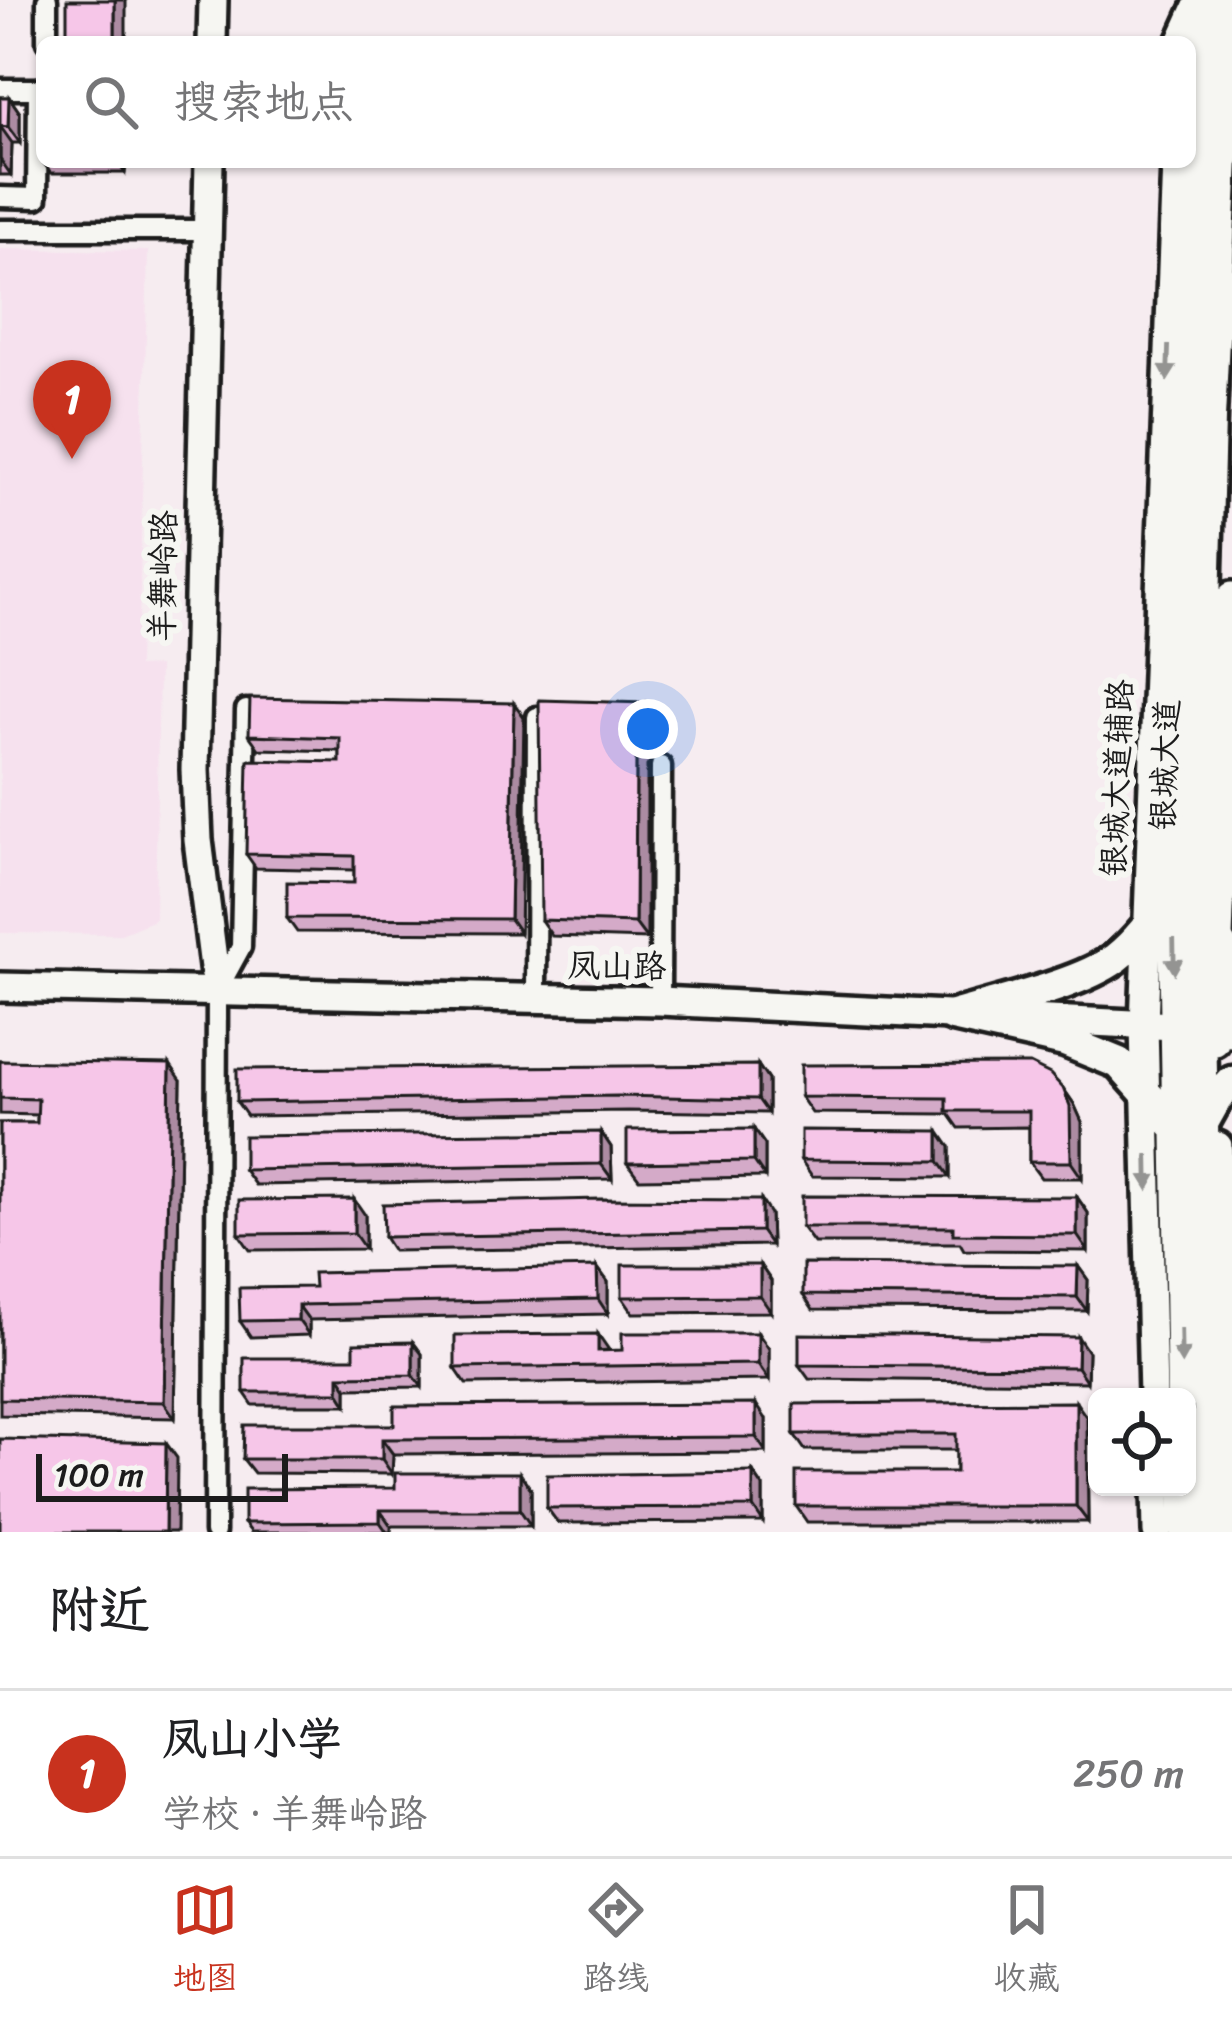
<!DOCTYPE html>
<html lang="zh">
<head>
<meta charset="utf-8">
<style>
  :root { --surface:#fff; --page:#f2f2f2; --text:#202124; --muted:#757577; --line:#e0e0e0; --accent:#c8321e }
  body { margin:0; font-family:Sriracha,"LXGW WenKai TC",sans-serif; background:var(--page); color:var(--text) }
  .controls { position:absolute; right:36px; bottom:36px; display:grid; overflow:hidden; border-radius:18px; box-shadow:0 3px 9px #0004 }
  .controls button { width:108px; height:108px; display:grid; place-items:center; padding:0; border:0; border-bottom:3px solid var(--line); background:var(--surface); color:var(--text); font:60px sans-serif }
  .scale { position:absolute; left:36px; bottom:30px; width:252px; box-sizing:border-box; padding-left:12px; border:6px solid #1c1c1c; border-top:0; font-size:33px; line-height:42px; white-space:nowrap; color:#1c1c1c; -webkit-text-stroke:9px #f6f6f2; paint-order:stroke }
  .you { position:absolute; left:648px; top:729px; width:42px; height:42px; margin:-30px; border:9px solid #fff; border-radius:50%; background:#1a73e8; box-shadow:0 0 0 18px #1a73e833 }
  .badge { display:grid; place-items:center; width:78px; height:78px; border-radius:50%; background:var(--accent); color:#fff; font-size:39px; font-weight:700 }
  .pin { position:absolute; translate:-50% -99px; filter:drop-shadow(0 3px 6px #0008) }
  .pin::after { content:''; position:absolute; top:63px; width:42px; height:36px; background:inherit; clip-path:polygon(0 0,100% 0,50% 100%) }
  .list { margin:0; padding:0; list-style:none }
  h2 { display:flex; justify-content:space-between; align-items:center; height:156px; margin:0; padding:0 48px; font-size:51px }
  h2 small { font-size:39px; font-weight:400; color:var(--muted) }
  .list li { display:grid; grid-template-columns:78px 1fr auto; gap:36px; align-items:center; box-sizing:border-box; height:168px; padding:0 48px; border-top:3px solid var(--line) }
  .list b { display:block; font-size:45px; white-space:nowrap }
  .list p { margin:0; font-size:39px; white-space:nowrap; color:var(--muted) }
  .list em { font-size:39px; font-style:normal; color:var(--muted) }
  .icon { flex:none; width:66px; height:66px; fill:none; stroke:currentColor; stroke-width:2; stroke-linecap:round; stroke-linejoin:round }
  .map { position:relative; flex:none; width:1232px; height:1532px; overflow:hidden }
  .search { position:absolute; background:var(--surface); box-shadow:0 3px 9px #0004; left:36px; right:36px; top:36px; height:132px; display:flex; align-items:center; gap:30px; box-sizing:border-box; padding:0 42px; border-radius:18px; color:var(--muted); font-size:45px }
  .sheet { height:324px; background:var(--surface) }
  nav { display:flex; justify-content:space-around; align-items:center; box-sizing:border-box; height:168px; border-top:3px solid var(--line); background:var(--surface); font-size:33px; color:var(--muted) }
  nav a { display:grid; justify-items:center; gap:6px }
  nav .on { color:var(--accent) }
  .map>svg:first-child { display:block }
</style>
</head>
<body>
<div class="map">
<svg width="1232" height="1532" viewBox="0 0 1232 1532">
  <rect width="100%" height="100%" fill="#f6ecf0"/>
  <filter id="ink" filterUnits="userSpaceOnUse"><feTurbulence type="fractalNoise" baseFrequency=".00833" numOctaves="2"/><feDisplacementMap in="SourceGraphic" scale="24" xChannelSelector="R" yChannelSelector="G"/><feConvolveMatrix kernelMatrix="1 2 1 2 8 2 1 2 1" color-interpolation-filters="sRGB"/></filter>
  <g filter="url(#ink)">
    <path fill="#f6e1ee" d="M 0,249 L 148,251 L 138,667 L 159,666 L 155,920 L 121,934 L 0,933 Z"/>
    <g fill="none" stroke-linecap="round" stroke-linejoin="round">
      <g stroke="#1c1c1c" stroke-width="27">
        <g id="street">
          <path d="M 47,0 L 47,42"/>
          <path d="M 0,89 L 42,89"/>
          <path d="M 0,197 L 37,198 L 38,89"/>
          <path d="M 0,230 L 208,230"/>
          <path d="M 536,1001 L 537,717"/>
          <path d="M 660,1001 L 661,766"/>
          <path d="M 215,1532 L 217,991 L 241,947 L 246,710"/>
        </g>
      </g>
      <g stroke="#1c1c1c" stroke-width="36">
        <g id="secondary">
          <path d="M 212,42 L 213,0"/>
          <path d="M 1181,42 L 1200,0"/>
          <path d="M 209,162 L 195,770 L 198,840 L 217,991"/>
          <path d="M 0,987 L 660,1001 L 1175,1026 L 1232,1033"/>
          <path d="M 1215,1042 L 1232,596"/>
          <path d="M 1218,1146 L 1229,1532"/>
          <path d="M 1153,1397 L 1144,1025 L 1176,162"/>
          <path d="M 1156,1487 L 1157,1532"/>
        </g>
      </g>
      <g stroke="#1c1c1c" stroke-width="39">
        <g id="primary">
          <path d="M 1173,892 C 1156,915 1139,940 1116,958 C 1079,985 999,1002 953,1016 L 1065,1041 L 1119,1063 L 1176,1127"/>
          <path d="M 1200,912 L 1232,963"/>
          <path d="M 1202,1125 L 1217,1098 L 1232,1082"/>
          <path d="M 1182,1397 L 1173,870 L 1204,0"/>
          <path d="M 1184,1487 L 1185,1532"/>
          <path d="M 1211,1532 L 1198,870 L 1210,418 L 1231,0"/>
        </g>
      </g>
      <use href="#street" stroke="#f6f6f2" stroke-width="18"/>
      <use href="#secondary" stroke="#f6f6f2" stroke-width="27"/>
      <use href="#primary" stroke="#f6f6f2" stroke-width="30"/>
    </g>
    <g fill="#d4aac8" stroke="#1c1c1c" stroke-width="3">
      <path d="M 0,97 L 9,97 L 20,113 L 20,143 L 12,143 L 11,175 L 0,175 Z"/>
      <path d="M 43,162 L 126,162 L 125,173 L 51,173 Z"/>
      <path d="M 646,703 L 657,720 L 656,754 L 647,766 L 647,939 L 552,936 L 541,920 Z"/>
      <path d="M 524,717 L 520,933 L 297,932 L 287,918 L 354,883 L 354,870 L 256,868 L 246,854 L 340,762 L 340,751 L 259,749 L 249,735 Z"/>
      <path d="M 0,1061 L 181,1080 L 175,1418 L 0,1415 L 0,1123 L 37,1123 L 37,1115 L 0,1114 Z"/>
      <path d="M 758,1065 L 768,1080 L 768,1113 L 628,1111 L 247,1116 L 237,1102 Z"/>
      <path d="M 1063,1088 L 1074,1104 L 1082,1122 L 1082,1178 L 1041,1178 L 1029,1162 L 1029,1127 L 959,1128 L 949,1114 L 812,1113 L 801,1097 Z"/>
      <path d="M 754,1129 L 765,1145 L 765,1177 L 639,1179 L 627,1163 Z"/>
      <path d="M 601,1132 L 611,1147 L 612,1179 L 255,1185 L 244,1170 Z"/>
      <path d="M 950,1147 L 950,1177 L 812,1176 L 801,1160 Z"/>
      <path d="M 1077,1197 L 1088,1213 L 1088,1251 L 964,1250 L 960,1243 L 814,1243 L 802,1227 Z"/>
      <path d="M 770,1214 L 771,1245 L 393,1251 L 384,1237 Z"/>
      <path d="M 365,1215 L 365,1249 L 250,1250 L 239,1234 Z"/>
      <path d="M 760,1265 L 771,1281 L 771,1312 L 633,1313 L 622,1297 Z"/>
      <path d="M 1078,1266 L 1088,1280 L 1087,1311 L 813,1310 L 803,1295 Z"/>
      <path d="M 597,1267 L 608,1282 L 608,1314 L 309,1320 L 309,1335 L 251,1337 L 240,1321 L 314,1287 Z"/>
      <path d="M 413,1342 L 422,1354 L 422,1387 L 347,1388 L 347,1405 L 253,1405 L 244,1392 Z"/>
      <path d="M 769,1349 L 769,1380 L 466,1384 L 455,1368 L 609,1351 Z"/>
      <path d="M 1088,1352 L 1087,1382 L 809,1379 L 799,1365 Z"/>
      <path d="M 1087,1418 L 1088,1522 L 807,1522 L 796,1506 L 956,1472 L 956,1450 L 805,1450 L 794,1434 Z"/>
      <path d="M 766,1419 L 766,1452 L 393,1454 L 392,1474 L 254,1473 L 243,1459 L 394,1425 Z"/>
      <path d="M 753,1472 L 763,1487 L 763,1522 L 558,1523 L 547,1508 Z"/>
      <path d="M 395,1488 L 531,1489 L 531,1526 L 391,1526 L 391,1532 L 251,1532 L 244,1523 Z"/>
    </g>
    <g fill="#ac8ba2" stroke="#1c1c1c" stroke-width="3">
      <rect x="115" y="0" width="11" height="42"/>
      <path d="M 9,97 L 20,113 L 20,143 L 8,127 Z"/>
      <path d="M 0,126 L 12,143 L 11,175 L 0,159 Z"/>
      <path d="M 117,162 L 126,162 L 125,173 Z"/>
      <path d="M 514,703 L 524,717 L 520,933 L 510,919 Z"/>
      <path d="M 646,703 L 657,720 L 656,754 L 647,766 L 647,939 L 635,923 L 636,750 Z"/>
      <path d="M 170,1064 L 181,1080 L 175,1418 L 164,1402 Z"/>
      <path d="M 758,1065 L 768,1080 L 768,1113 L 758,1099 Z"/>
      <path d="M 1063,1088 L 1074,1104 L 1082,1122 L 1082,1178 L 1071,1162 Z"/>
      <path d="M 754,1129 L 765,1145 L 765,1177 L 754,1161 Z"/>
      <path d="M 939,1131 L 950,1147 L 950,1177 L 939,1161 Z"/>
      <path d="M 601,1132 L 611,1147 L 612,1179 L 601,1164 Z"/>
      <path d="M 1077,1197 L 1088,1213 L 1088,1251 L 1077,1235 Z"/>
      <path d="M 354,1199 L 365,1215 L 365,1249 L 354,1233 Z"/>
      <path d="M 761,1200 L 770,1214 L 771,1245 L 761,1231 Z"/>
      <path d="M 760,1265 L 771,1281 L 771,1312 L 760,1296 Z"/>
      <path d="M 1078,1266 L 1088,1280 L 1087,1311 L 1077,1297 Z"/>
      <path d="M 597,1267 L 608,1282 L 608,1314 L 598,1299 Z"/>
      <path d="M 298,1305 L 309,1320 L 309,1335 L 298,1320 Z"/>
      <path d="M 758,1333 L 769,1349 L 769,1380 L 758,1364 Z"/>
      <path d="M 598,1334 L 609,1350 L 598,1351 Z"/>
      <path d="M 1078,1337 L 1088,1352 L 1087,1382 L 1077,1367 Z"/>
      <path d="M 413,1342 L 422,1354 L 422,1387 L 413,1375 Z"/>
      <path d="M 339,1376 L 347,1388 L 347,1405 L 339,1392 Z"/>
      <path d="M 1076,1402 L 1087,1418 L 1088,1522 L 1076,1506 Z"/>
      <path d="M 756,1404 L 766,1419 L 766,1452 L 756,1437 Z"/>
      <path d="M 382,1439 L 393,1454 L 392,1474 L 382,1459 Z"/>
      <path d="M 166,1443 L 177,1458 L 176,1532 L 165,1532 Z"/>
      <path d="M 753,1472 L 763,1487 L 763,1522 L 753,1507 Z"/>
      <path d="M 520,1473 L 531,1489 L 531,1526 L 520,1510 Z"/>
      <path d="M 380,1510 L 391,1526 L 391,1532 L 387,1532 L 380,1522 Z"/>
    </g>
    <g fill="#f6c6e8" stroke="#1c1c1c" stroke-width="3">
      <rect x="67" y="0" width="48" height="42"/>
      <path d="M 0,97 L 9,97 L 8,127 L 0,126 L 0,159 Z"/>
      <path d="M 250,698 L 514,703 L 510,919 L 287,918 L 287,882 L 354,883 L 354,856 L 246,854 L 248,760 L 340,762 L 340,738 L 249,735 Z"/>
      <path d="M 539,700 L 646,703 L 645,738 L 636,750 L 635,923 L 541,920 Z"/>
      <path d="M 0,1061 L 170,1064 L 164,1402 L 0,1399 L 0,1123 L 37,1123 L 38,1099 L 0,1098 Z"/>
      <path d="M 1030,1064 L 1050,1074 L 1063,1088 L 1070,1106 L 1071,1162 L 1029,1162 L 1029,1111 L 947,1111 L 947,1098 L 801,1097 L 801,1065 Z"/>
      <path d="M 758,1065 L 758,1099 L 618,1096 L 237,1102 L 237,1069 Z"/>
      <path d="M 754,1129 L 754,1161 L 627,1163 L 627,1130 Z"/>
      <path d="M 801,1130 L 939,1131 L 939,1161 L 801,1160 Z"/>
      <path d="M 601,1132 L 601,1164 L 244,1170 L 244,1136 Z"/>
      <path d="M 802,1196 L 1077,1197 L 1077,1235 L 953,1234 L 953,1227 L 802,1227 Z"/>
      <path d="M 354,1199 L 354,1233 L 239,1234 L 239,1200 Z"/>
      <path d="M 600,1199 L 761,1200 L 761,1231 L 384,1237 L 383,1204 Z"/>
      <path d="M 803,1264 L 1078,1266 L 1077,1297 L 803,1295 Z"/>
      <path d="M 622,1265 L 760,1265 L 760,1296 L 622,1297 Z"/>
      <path d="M 597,1267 L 598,1299 L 298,1305 L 298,1320 L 240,1321 L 239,1288 L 314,1287 L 313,1273 Z"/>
      <path d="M 622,1333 L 758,1333 L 758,1364 L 455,1368 L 455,1335 L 598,1334 L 598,1351 L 622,1350 Z"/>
      <path d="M 799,1334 L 1078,1337 L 1077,1367 L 799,1365 Z"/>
      <path d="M 413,1342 L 413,1375 L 339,1376 L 339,1392 L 244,1392 L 244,1358 L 354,1358 L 354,1343 Z"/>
      <path d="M 1076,1402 L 1076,1506 L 796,1506 L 796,1472 L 956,1472 L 956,1434 L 794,1434 L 794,1404 Z"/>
      <path d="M 756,1404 L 756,1437 L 382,1439 L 382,1459 L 243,1459 L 244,1425 L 394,1425 L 394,1406 Z"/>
      <path d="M 0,1439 L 166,1443 L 165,1532 L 0,1532 Z"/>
      <path d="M 753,1472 L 753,1507 L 547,1508 L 547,1475 Z"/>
      <path d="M 395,1473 L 520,1473 L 520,1510 L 380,1510 L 380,1522 L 244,1523 L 244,1489 L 395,1488 Z"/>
    </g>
    <defs><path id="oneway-solid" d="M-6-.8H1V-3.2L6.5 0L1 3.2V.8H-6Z" transform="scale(3)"/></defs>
    <g fill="#949492">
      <use href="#oneway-solid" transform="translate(1168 363) rotate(92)"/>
      <use href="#oneway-solid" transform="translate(1174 956) rotate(89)"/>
      <use href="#oneway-solid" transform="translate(1148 1172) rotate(89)"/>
      <use href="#oneway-solid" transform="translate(1181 1346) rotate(89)"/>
    </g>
  </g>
  <g text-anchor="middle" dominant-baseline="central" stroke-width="12" stroke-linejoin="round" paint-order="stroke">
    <g font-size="33" fill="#1c1c1c" stroke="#f6f6f2">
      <text transform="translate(163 576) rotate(-89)">羊舞岭路</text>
      <text transform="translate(1165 765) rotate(-88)">银城大道</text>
      <text transform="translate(1117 778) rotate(-88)">银城大道辅路</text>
      <text transform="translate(617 966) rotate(1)">凤山路</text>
    </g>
  </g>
</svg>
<div class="controls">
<button><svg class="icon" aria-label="locate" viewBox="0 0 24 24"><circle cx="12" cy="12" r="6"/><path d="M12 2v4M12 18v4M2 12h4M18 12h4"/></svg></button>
</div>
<div class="scale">100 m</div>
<div class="you"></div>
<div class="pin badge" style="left:72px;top:459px">1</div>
<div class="search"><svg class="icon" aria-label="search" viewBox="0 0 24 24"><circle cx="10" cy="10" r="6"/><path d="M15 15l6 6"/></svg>搜索地点</div>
</div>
<section class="sheet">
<h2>附近<small></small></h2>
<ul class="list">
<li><span class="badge">1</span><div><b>凤山小学</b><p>学校 · 羊舞岭路</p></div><em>250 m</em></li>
</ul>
</section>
<nav>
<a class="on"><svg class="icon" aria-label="map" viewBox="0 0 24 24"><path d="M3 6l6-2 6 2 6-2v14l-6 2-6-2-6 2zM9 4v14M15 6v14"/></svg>地图</a>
<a><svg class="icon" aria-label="directions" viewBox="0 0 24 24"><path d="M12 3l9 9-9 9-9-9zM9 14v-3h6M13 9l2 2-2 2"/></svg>路线</a>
<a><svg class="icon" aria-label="saved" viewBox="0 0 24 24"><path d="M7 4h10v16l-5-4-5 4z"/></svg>收藏</a>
</nav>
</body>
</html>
